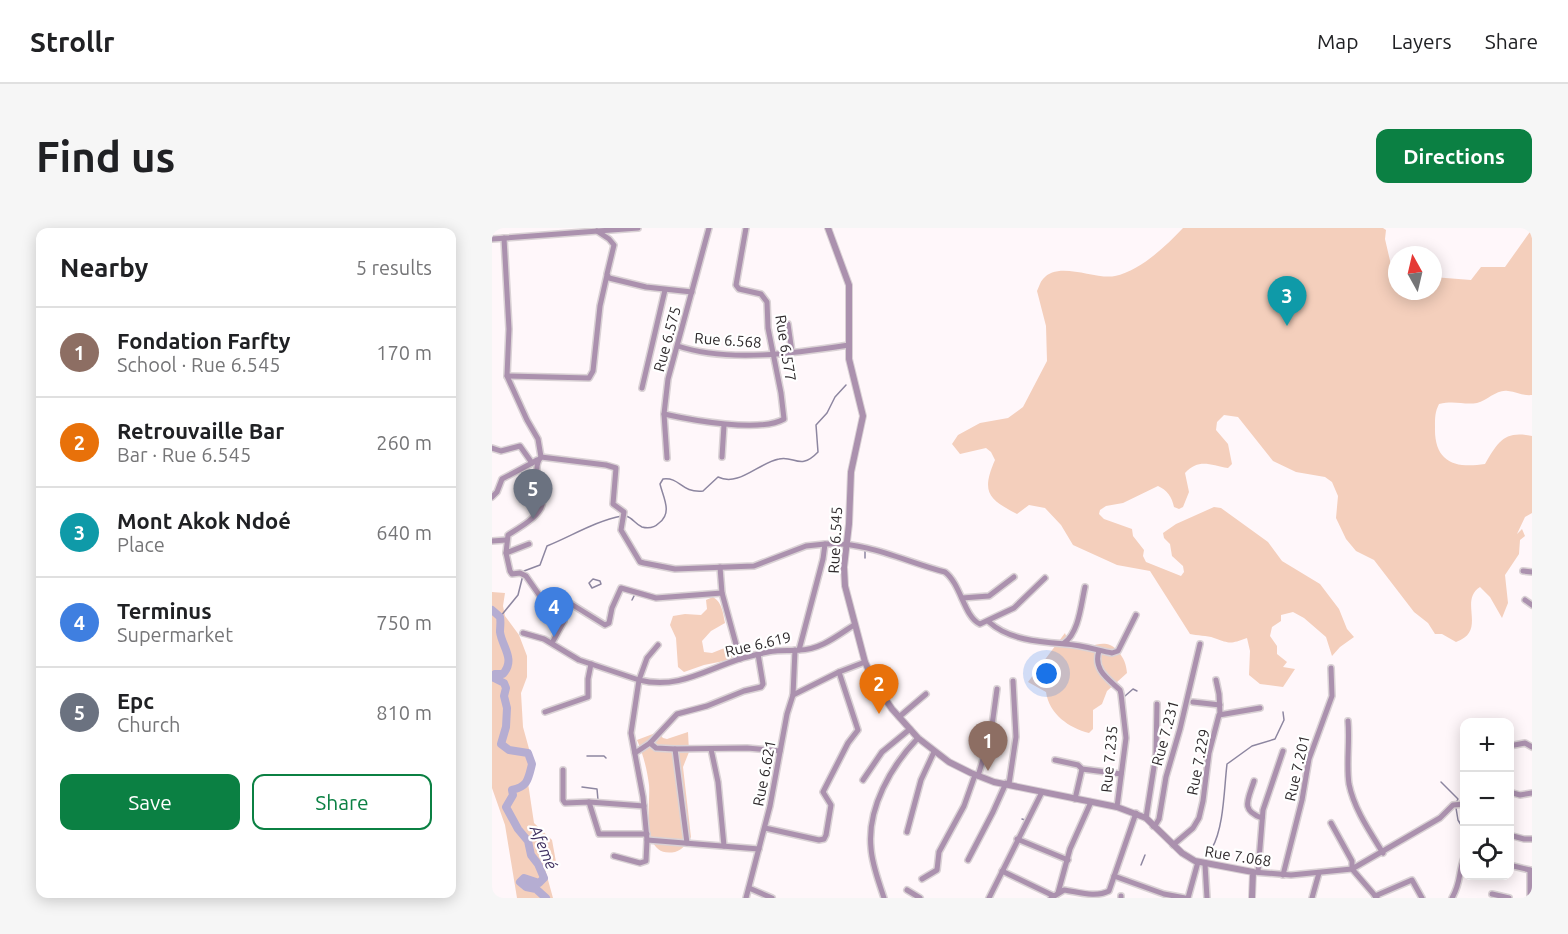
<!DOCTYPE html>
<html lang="en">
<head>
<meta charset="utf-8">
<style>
  :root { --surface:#fff; --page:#f6f6f6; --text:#202124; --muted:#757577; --line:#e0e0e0; --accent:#0b8043 }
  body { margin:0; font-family:Ubuntu,sans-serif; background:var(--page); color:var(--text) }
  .controls { position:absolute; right:18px; bottom:18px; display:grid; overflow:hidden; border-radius:12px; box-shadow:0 3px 15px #0003 }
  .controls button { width:54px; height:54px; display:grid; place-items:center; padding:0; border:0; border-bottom:2px solid var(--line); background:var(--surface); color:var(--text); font:30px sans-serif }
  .compass { position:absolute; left:896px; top:18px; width:54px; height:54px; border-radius:50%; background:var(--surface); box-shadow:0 3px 15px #0003; rotate:352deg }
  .you { position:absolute; left:555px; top:446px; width:21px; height:21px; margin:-15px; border:4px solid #fff; border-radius:50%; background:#1a73e8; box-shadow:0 0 0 9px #1a73e833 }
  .badge { display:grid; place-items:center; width:39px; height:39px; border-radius:50%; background:var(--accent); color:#fff; font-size:20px; font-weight:700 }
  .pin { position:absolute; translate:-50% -50px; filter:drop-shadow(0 2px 3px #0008) }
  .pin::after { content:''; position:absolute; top:32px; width:21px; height:18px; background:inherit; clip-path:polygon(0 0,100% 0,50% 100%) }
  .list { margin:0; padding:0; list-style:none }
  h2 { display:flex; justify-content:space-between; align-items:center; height:78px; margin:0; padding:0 24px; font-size:26px }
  h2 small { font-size:20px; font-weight:400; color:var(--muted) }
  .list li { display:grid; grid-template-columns:39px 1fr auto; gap:18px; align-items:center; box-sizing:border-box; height:90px; padding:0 24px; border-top:2px solid var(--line) }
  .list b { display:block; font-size:22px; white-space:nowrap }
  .list p { margin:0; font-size:20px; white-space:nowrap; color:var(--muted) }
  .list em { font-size:20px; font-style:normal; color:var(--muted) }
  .actions { display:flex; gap:12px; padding:18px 24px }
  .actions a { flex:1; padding:14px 0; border:2px solid var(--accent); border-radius:12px; text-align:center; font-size:21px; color:var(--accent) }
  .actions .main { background:var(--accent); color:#fff }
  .icon { flex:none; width:33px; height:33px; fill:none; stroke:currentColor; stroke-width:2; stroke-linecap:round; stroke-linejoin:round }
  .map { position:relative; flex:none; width:1040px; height:670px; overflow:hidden; border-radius:12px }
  header { display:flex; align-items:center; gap:36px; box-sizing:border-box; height:84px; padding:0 30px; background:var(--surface); border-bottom:2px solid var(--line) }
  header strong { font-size:28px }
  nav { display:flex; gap:33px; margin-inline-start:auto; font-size:21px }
  .intro { display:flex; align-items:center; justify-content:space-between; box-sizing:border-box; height:144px; padding:0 36px }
  h1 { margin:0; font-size:42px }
  .button { padding:15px 27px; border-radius:12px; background:var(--accent); color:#fff; font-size:21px; font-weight:700 }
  main { display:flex; gap:36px; padding:0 36px }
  aside { flex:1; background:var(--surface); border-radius:12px; box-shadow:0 3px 15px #0003 }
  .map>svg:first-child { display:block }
</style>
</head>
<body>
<header>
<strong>Strollr</strong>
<nav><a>Map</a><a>Layers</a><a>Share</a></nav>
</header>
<div class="intro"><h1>Find us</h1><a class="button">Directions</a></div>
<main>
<aside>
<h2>Nearby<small>5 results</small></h2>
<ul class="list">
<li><span class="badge" style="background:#8d6e63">1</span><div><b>Fondation Farfty</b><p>School · Rue 6.545</p></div><em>170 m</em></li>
<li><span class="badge" style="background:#e8710a">2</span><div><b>Retrouvaille Bar</b><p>Bar · Rue 6.545</p></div><em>260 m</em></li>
<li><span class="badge" style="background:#0f9aa8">3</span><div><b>Mont Akok Ndoé</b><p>Place</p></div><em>640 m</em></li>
<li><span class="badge" style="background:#3f7fe0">4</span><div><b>Terminus</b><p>Supermarket</p></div><em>750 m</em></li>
<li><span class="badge" style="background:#6b7280">5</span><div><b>Epc</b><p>Church</p></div><em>810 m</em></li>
</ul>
<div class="actions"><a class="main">Save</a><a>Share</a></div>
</aside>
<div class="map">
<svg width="1040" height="670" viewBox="0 0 1040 670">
  <rect width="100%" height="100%" fill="#fff7fa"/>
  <g fill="#f4cfbc">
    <path d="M 691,0 L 891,0 L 894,2 L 893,11 L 899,37 L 905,41 L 905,63 L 941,63 L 941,49 L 979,52 L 989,39 L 1013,39 L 1040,1 L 1040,167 C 1031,168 1025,164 1016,163 C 1005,161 996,172 985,175 C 971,177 963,172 947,176 C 943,184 943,189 943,199 C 942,233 962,241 993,236 C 1006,214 1012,202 1040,208 L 1040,285 L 1033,289 L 1025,306 L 1030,301 L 1033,308 L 1028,312 L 1027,326 L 1013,347 L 1016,375 L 1010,390 L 998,369 L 988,359 C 966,373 996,403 964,414 L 950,406 L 943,406 L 936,395 L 922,384 L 882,332 L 864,323 L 854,311 L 844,290 L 846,268 L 840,254 L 833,249 L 804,244 L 781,233 L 746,189 L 732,187 L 725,194 L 724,202 L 736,216 L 740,236 L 736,240 C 718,237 707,230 693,245 L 697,264 L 691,279 L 687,281 L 682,279 C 680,269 675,262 666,258 L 631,275 L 614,278 L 608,282 L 607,286 L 612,291 L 640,301 L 641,308 L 652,322 L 651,328 L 654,334 L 689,348 L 692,344 L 691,338 L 680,328 L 678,316 L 672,310 L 671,305 L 684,296 L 722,279 L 729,280 L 776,314 L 790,333 L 828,356 L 847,381 L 855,401 L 862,409 L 848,419 L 840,428 L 834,409 L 812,390 L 801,384 L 789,387 L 789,393 L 780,399 L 778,408 L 785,418 L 785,426 L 795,434 L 791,439 L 803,441 L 791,459 L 768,456 L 757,447 L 758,423 L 755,410 C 738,416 739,416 722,410 C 715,407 705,408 698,406 L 658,343 L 625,337 L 581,317 L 569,297 L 553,280 L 537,277 L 525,286 C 496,271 489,264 503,232 L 499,224 L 494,220 L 468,226 L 460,216 L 466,207 L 488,195 L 516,190 L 531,179 L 555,133 L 554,98 L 545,63 C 547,59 548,54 551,51 C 566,32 603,52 623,48 C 648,43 674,18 691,0 Z"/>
    <path d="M 0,364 L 13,365 L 11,378 L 13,388 L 27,407 L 35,428 L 35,449 L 29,465 L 31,499 L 42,539 L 36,555 L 42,595 L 60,612 L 64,634 L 53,641 L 61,670 L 25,670 L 13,597 L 0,560 Z"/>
    <path d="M 221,369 C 230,374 231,385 233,395 L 219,403 L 210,413 L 212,424 L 220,425 L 240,417 L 240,429 L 237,432 L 212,437 L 192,444 L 186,439 L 184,410 L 178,397 L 181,388 L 193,386 L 209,387 L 215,381 L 214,372 Z"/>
    <path d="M 573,405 L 578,419 C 595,425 611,406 626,423 C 632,431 634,435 635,445 L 615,463 L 610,476 L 601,482 L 601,501 L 597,505 C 577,500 557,486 554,464 L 536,454 Z"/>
    <path d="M 166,504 L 171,510 L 175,511 L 196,504 L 197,524 L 191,539 L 199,609 C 196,615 190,622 183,624 C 147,631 159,575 157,557 C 155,541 151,526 145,512 Z"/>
  </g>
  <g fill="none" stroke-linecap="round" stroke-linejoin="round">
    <g stroke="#8d86a0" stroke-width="1.5">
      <path d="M 134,288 C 141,290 143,296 150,299 C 157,301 162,300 167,295 C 181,285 171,269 168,256 L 171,251 C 189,249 188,265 211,263 L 226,249 C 247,259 266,235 287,231 C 302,227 308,243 326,224 L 324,197 L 335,185 L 343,169 L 354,157"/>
      <path d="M 373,330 L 373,322"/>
      <path d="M 101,351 L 108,353 L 109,356 L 100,360 L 97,355 Z"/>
      <path d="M 140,372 L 143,366"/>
      <path d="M 8,389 L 26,367 L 32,343 L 48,337 L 55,318 C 80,308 103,293 130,288"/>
      <path d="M 633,468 L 641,461 L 645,463"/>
      <path d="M 95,528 L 112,528 L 114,530"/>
      <path d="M 949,554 L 966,571 L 964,575"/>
      <path d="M 90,559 L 105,561 L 106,572"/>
      <path d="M 964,580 L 966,592 L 972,602"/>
      <path d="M 530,591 L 533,592"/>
      <path d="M 720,620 C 732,599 732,561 735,536 L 760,518 L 783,511 L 792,492 L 791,484"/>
      <path d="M 649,637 L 653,627"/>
    </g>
    <path stroke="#b5add2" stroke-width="8" d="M 0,382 L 8,389 C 9,394 8,399 8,404 C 10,419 24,431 11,446 L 3,446 L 2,450 L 12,455 L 14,460 L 12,468 L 15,480 L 14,499 L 9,516 L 17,522 L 36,525 L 40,536 C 36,552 36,558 20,562 L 21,567 L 14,579 L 26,601 L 36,613 L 39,627 L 46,636 L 52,650 L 47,655 L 32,650 L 28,654 L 34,659 L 44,661 L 54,670"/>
    <g stroke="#dad2d5" stroke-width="8">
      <g id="minor">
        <path d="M 105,3 L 117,11 L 122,17 L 115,46 L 117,50 L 154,59 L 200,64"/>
        <path d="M 12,10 L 17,101 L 15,148 L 35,192 L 46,211 L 49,229 C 37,243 56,265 49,280 C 43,291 27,300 16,307 L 14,325 L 37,316"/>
        <path d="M 0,11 L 146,0"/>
        <path d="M 296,96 L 300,124"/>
        <path d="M 186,118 C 236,135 305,125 357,117"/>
        <path d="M 15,148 L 97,150 L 101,143 L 108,78 L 115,47"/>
        <path d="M 150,160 L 173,62"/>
        <path d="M 172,186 C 199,192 268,205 292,191 L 289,165 L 276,100 L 275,74 L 269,66 L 247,61 L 244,57 L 254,0"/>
        <path d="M 0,220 L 9,223 L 28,218 L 40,235 L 45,232"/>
        <path d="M 49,229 L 114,237 L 124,240 L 121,276 L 132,284 L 129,302 L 148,334 L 152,335 L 183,341 L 262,338 L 314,318 L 333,316"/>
        <path d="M 230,229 L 232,197"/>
        <path d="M 175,230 L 172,186 L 176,151 L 217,0"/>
        <path d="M 0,269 L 5,264 L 10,251 L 40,235"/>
        <path d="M 0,313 L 14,312"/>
        <path d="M 14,325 L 18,343 L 20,346 L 28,345 L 34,348 L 50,371 L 72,393 L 60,415"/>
        <path d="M 228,339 L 230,365"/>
        <path d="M 1031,343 L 1040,344"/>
        <path d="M 68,366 L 76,374 L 113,397 L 117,395 L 120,380 L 129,360 L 164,370 L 230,365 L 248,431"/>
        <path d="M 470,370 L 497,368 L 522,349"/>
        <path d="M 1033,372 L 1040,377"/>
        <path d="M 497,394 C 517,412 548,414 573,416 C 589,417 605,422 620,425 L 626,423 L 644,387"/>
        <path d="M 31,405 L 52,411 L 87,432 L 147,452 L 139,505 L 151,569 L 155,612 L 154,633 L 148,635 L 122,628"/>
        <path d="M 572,415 C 587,405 589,376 593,359"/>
        <path d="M 166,417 L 155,430 L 147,452 C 187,462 214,441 251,430 C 262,427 273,424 283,423 C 291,422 299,423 307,422 L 331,331 L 333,316 C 374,313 414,334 453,344 C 469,356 472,389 488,396 L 522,380 L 553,350"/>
        <path d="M 307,422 C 328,422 345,408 362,397"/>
        <path d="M 607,423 C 601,441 615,450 628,462 L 629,466 L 634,510 L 625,579"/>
        <path d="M 724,452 L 727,466 L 728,486"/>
        <path d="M 301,467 L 347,444 L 373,434"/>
        <path d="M 701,474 L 728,477"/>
        <path d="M 53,484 L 96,469 L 96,451 L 99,436"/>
        <path d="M 407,489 L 434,466"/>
        <path d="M 856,493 C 858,514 854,536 857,556 C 862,581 878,604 891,625"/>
        <path d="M 158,515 L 164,520 L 183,521 L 255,520 L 288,523"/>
        <path d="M 1017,518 L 1033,515 L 1040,519"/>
        <path d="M 183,521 L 195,615"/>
        <path d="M 219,521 L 226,554 L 232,618"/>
        <path d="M 143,525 L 158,515 L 185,486 L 215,478 L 252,463 L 269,459 L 271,456 L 266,426"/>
        <path d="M 563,532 L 586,537 L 590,541 L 629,546"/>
        <path d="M 71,542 L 71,572 L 73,575 L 97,574 L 152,578"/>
        <path d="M 486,548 L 499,505 L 505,461"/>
        <path d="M 371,552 L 390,524 L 418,501"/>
        <path d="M 762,553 C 756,572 748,582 770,590"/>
        <path d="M 517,556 L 524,509 L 521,453"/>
        <path d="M 1017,569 L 1021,565 L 1028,567 L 1040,565"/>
        <path d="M 583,571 L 590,541"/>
        <path d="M 97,574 L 107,606 L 155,606"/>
        <path d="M 654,590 L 664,526 L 665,476"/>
        <path d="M 839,595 L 860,633 L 860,641 L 885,670"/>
        <path d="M 661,598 L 664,596 L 667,591 L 674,549 L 688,501 L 708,416"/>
        <path d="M 273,600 L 327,612 L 332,611 L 334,607 L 339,577 L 331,564 L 356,515 L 366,502 L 347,444"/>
        <path d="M 415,604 L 429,552 L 442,524"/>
        <path d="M 1017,607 L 1032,611 L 1040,611"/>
        <path d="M 525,611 L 576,632"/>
        <path d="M 155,612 L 267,621"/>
        <path d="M 681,617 L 701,600 L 707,590 L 711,573 L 717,525 L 727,487 L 768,480"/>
        <path d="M 476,632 L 501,584 L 514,555"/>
        <path d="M 713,636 L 715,670"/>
        <path d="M 1017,637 L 1038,642"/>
        <path d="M 1038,642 L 1038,670"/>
        <path d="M 510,643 L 562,668"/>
        <path d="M 761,644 L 799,647 L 860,641 L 948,590 L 961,577 L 972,576"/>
        <path d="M 766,644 L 771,582 L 791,523"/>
        <path d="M 791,647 L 810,572 L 817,531 L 840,468 L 839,440"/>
        <path d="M 622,648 L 672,666 L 693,670"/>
        <path d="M 430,651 L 445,642 L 447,624 L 472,578 L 483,547"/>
        <path d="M 257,660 L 280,670"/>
        <path d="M 415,662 L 428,670"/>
        <path d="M 566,665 L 578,621 L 599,574"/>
        <path d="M 1000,666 L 1017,670"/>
        <path d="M 629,668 L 629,670"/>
        <path d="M 883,668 L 920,652 L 930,670"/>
        <path d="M 254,670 L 278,578 L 295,486 L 301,467 L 303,422"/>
        <path d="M 392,670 C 387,654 380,637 379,620 C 375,580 399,538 426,510"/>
        <path d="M 497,670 L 550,564"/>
        <path d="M 559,670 L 572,662 C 587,664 603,670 617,663 L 644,585"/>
        <path d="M 696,670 L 706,634"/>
        <path d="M 820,670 L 827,645"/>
        <path d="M 960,670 C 969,655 966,646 972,630"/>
      </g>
    </g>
    <g stroke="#dad2d5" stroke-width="8">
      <path id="tertiary" d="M 336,0 L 357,57 L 357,131 L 371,188 L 359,244 L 357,296 L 352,339 L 353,358 L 373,434 L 383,456 L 400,481 L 426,510 L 457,534 L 479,545 L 502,554 L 625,579 L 654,590 L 690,625 L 703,633 L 761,644 L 760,670"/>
    </g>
    <use href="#minor" stroke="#ab91ae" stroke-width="5"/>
    <use href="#tertiary" stroke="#ab91ae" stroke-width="6"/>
  </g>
  <g text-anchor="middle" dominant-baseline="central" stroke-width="4.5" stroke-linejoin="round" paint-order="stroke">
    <g font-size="15" fill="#2f2a2c" stroke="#fff">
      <text transform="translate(175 111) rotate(-75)">Rue 6.575</text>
      <text transform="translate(236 112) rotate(4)">Rue 6.568</text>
      <text transform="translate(294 120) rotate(81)">Rue 6.577</text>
      <text transform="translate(343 312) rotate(-87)">Rue 6.545</text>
      <text transform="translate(266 416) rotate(-13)">Rue 6.619</text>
      <text transform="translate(673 505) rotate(-75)">Rue 7.231</text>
      <text transform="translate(617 531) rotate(-85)">Rue 7.235</text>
      <text transform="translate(706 534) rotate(-79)">Rue 7.229</text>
      <text transform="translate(805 540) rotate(-77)">Rue 7.201</text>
      <text transform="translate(272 545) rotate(-79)">Rue 6.621</text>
      <text transform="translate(746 628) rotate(9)">Rue 7.068</text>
    </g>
    <g font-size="16" font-style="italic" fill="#3f3161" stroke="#fff">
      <text transform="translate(52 619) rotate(67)">Afemé</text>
    </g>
  </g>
</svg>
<div class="controls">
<button>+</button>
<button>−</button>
<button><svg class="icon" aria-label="locate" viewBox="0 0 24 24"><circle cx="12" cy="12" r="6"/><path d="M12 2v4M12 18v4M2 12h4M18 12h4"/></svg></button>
</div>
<svg class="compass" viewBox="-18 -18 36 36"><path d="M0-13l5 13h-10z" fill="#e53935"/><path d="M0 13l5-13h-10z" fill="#757577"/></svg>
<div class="you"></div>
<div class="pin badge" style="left:496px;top:543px;background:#8d6e63">1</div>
<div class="pin badge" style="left:387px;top:486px;background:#e8710a">2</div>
<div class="pin badge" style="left:795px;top:98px;background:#0f9aa8">3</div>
<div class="pin badge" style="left:62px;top:409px;background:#3f7fe0">4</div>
<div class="pin badge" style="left:41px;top:291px;background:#6b7280">5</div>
</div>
</main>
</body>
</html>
